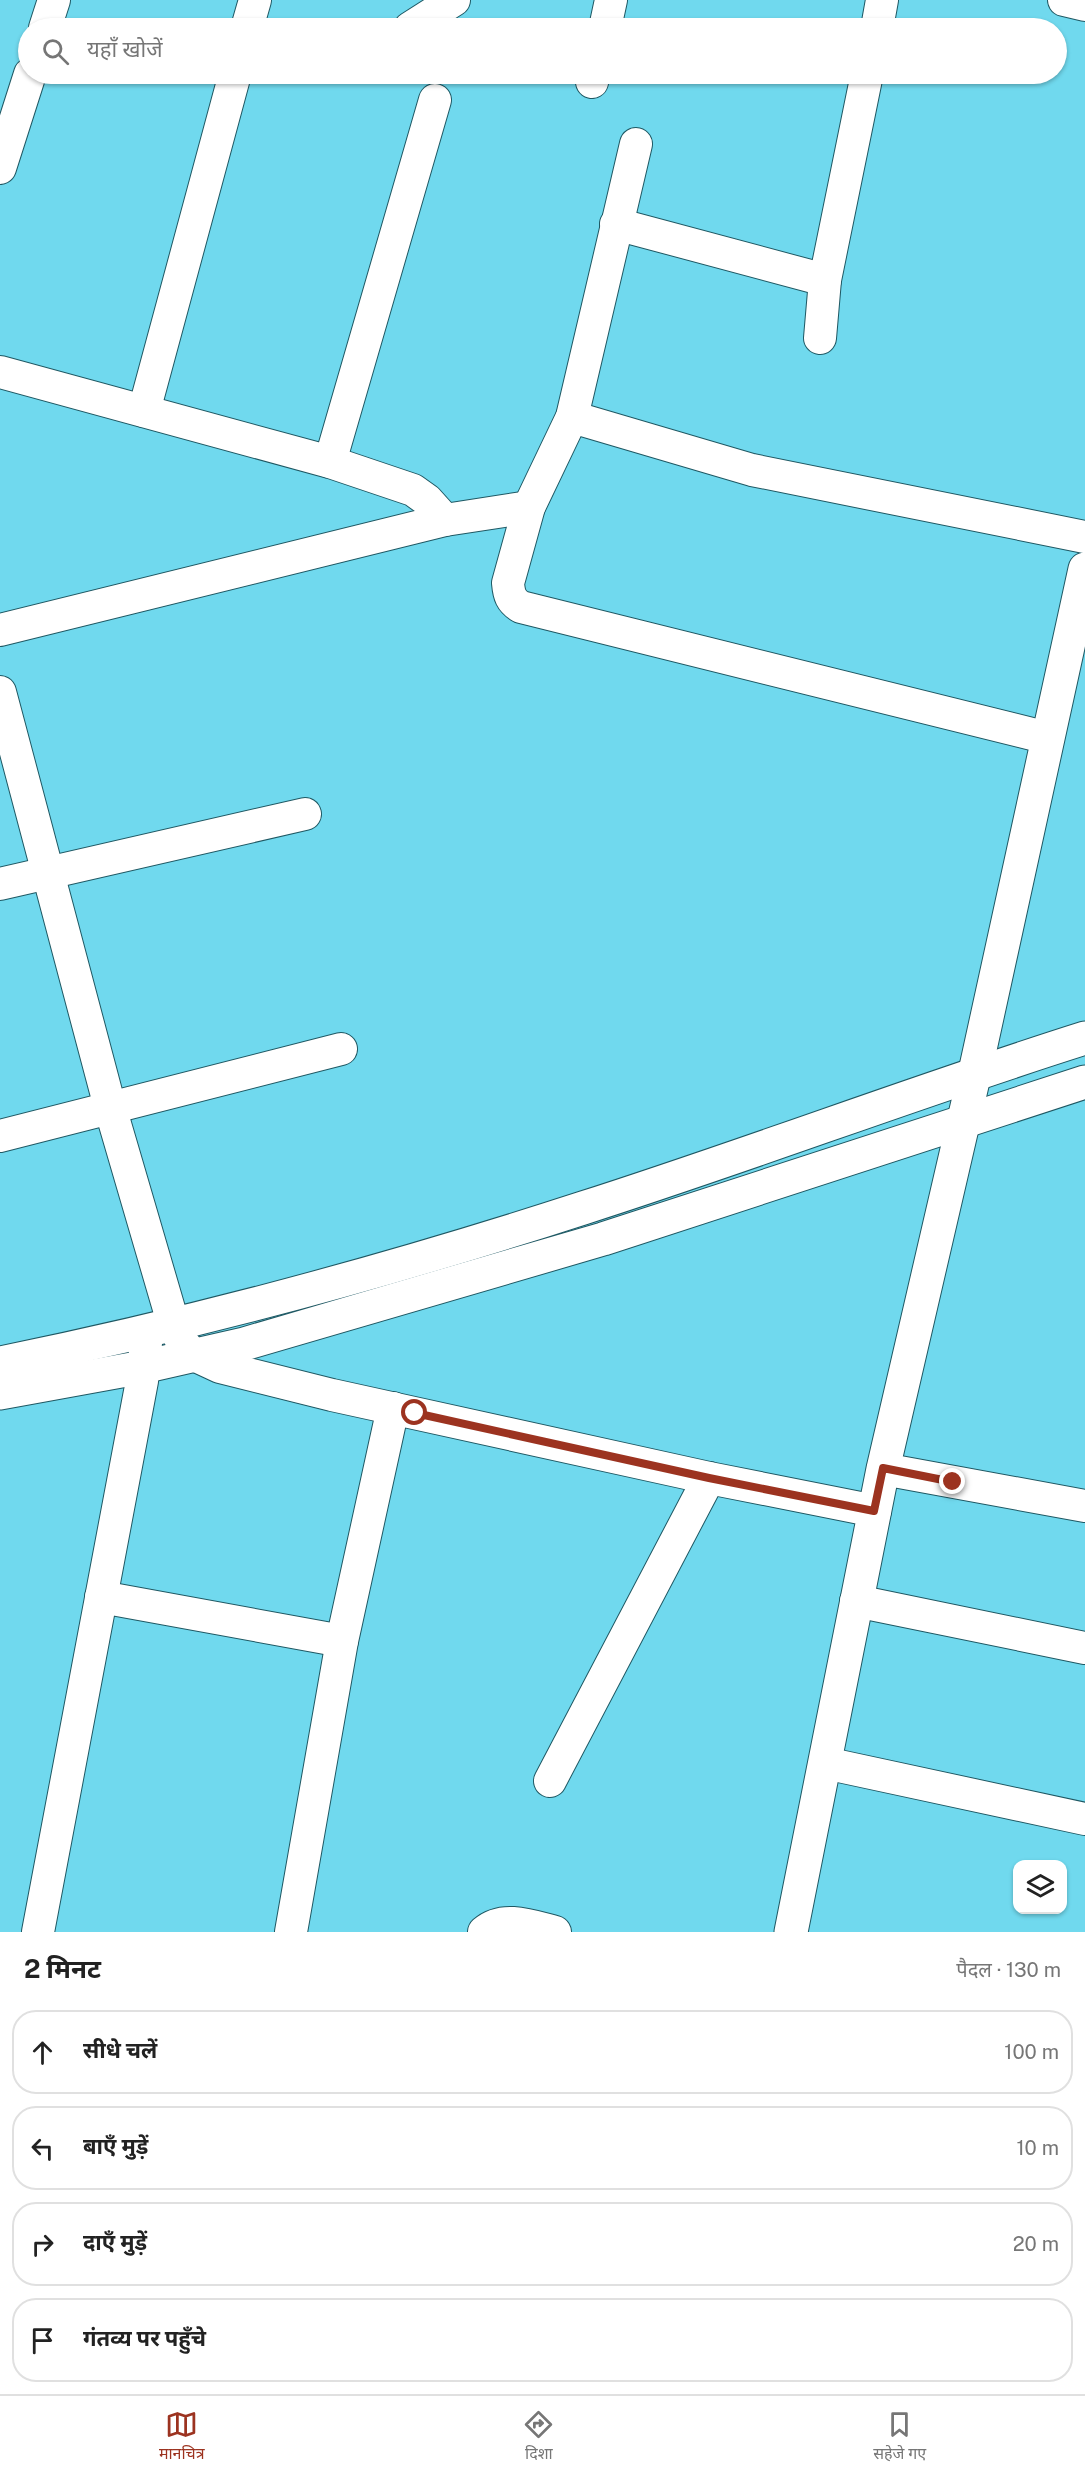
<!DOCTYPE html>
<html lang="hi">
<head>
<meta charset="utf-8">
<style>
  :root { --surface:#fff; --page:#f6f6f6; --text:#222; --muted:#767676; --line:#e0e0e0; --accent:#9c3320 }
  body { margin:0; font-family:"Public Sans","Noto Sans Devanagari",sans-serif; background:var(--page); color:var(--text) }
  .controls { position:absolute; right:18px; bottom:18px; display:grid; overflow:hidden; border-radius:12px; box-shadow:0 2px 4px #0004 }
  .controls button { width:54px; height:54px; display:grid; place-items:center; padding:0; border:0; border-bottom:2px solid var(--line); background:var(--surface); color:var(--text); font:30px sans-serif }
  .stop { position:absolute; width:18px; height:18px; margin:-14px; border:4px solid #9c3320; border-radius:50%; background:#fff }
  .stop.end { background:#9c3320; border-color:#fff; box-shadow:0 2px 6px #0008 }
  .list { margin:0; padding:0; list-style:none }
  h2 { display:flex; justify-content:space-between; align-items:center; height:78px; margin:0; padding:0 24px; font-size:26px }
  h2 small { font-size:20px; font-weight:400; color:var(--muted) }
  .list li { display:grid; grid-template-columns:39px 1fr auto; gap:18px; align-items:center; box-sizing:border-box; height:84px; margin:0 12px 12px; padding:0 12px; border:2px solid var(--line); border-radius:24px }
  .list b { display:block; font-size:22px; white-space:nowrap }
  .list em { font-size:20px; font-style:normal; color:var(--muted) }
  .icon { flex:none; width:33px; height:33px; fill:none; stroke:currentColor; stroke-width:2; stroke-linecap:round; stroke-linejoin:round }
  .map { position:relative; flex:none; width:1085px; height:1932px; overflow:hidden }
  .search { position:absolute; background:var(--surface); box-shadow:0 2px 4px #0004; left:18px; right:18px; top:18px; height:66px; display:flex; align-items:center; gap:15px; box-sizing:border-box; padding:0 21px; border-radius:33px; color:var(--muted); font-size:22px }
  .sheet { height:462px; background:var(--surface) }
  nav { display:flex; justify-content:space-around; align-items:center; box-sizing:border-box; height:84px; border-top:2px solid var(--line); background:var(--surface); font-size:16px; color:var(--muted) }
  nav a { display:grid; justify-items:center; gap:3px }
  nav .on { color:var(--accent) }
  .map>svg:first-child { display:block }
</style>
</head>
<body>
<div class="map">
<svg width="1085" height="1932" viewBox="0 0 1085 1932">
  <rect width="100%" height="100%" fill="#70d9ee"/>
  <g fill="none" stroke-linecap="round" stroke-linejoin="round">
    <g stroke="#1f5863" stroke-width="34">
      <g id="minor">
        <path d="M 1064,0 L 1085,5"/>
        <path d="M 45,28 L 54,0"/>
        <path d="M 247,28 L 255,0"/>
        <path d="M 410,28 L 454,0"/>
        <path d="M 605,28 L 611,0"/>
        <path d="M 877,28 L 882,0"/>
        <path d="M 592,82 L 594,74"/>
        <path d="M 636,144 L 572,417 L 529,507 L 508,583 C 509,595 511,601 521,607 L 1048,738"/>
        <path d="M 0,168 L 30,74"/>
        <path d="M 616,224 L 825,280"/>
        <path d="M 820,338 L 825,280 L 867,74"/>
        <path d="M 0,372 L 330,462 L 413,490 L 427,500 L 445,520"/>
        <path d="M 144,411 L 235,74"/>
        <path d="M 572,417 L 752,470 L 1085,537"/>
        <path d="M 330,462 L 435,100"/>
        <path d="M 0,630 L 445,520 L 529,507"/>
        <path d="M 0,692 L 110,1107 L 174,1326 L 182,1342 L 192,1354 L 220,1367 L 332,1395 L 709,1478 L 875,1511"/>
        <path d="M 0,884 L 305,814"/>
        <path d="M 0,1136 L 341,1049"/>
        <path d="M 883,1469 L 1085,1506"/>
        <path d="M 101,1597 L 342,1641"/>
        <path d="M 856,1601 L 1085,1648"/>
        <path d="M 825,1763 L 1085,1819"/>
        <path d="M 550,1781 L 709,1478"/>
        <path d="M 38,1932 L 142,1381 L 146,1343"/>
        <path d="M 291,1932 L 342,1641 L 393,1408"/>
        <path d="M 484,1932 C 503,1915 532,1926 555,1932"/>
      </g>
    </g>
    <g stroke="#1f5863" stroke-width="35">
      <path id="tertiary" d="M 791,1932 L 883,1469 L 975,1072 L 1085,569"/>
    </g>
    <g stroke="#1f5863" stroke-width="35">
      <g id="secondary">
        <path d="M 0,1363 C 197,1323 392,1270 583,1208 C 752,1154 917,1091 1085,1038"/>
        <path d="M 0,1393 L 143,1367 L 244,1344 L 603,1239 L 1085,1082"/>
      </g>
    </g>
    <use href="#minor" stroke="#fff" stroke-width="32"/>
    <use href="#tertiary" stroke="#fff" stroke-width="33"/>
    <use href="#secondary" stroke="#fff" stroke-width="33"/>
  </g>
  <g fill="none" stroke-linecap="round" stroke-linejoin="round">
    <path stroke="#9c3320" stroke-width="8" d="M 415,1413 L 709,1478 L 874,1511 L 883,1468 L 953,1482"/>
  </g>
</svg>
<div class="controls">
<button><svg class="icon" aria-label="layers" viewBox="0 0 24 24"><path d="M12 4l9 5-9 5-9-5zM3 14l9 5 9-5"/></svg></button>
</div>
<div class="stop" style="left:415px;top:1413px"></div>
<div class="stop end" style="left:953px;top:1482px"></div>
<div class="search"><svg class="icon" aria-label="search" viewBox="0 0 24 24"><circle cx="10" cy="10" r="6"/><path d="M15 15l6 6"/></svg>यहाँ खोजें</div>
</div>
<section class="sheet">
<h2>2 मिनट<small>पैदल · 130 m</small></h2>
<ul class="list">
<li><svg class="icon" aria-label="ahead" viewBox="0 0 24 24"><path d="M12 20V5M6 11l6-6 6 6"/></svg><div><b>सीधे चलें</b></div><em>100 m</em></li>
<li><svg class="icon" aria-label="left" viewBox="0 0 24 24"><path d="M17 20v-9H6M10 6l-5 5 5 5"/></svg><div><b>बाएँ मुड़ें</b></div><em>10 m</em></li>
<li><svg class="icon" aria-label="right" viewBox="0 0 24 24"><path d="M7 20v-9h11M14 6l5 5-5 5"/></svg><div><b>दाएँ मुड़ें</b></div><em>20 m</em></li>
<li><svg class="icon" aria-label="arrive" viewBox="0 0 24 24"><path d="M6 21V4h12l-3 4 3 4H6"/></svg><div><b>गंतव्य पर पहुँचे</b></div></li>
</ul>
</section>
<nav>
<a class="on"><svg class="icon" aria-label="map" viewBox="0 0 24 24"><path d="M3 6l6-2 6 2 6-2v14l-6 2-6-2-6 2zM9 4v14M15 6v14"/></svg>मानचित्र</a>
<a><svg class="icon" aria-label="directions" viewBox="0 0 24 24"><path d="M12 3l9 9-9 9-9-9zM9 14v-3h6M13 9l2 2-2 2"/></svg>दिशा</a>
<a><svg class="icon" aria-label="saved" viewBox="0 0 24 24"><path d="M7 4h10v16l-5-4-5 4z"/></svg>सहेजे गए</a>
</nav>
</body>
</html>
